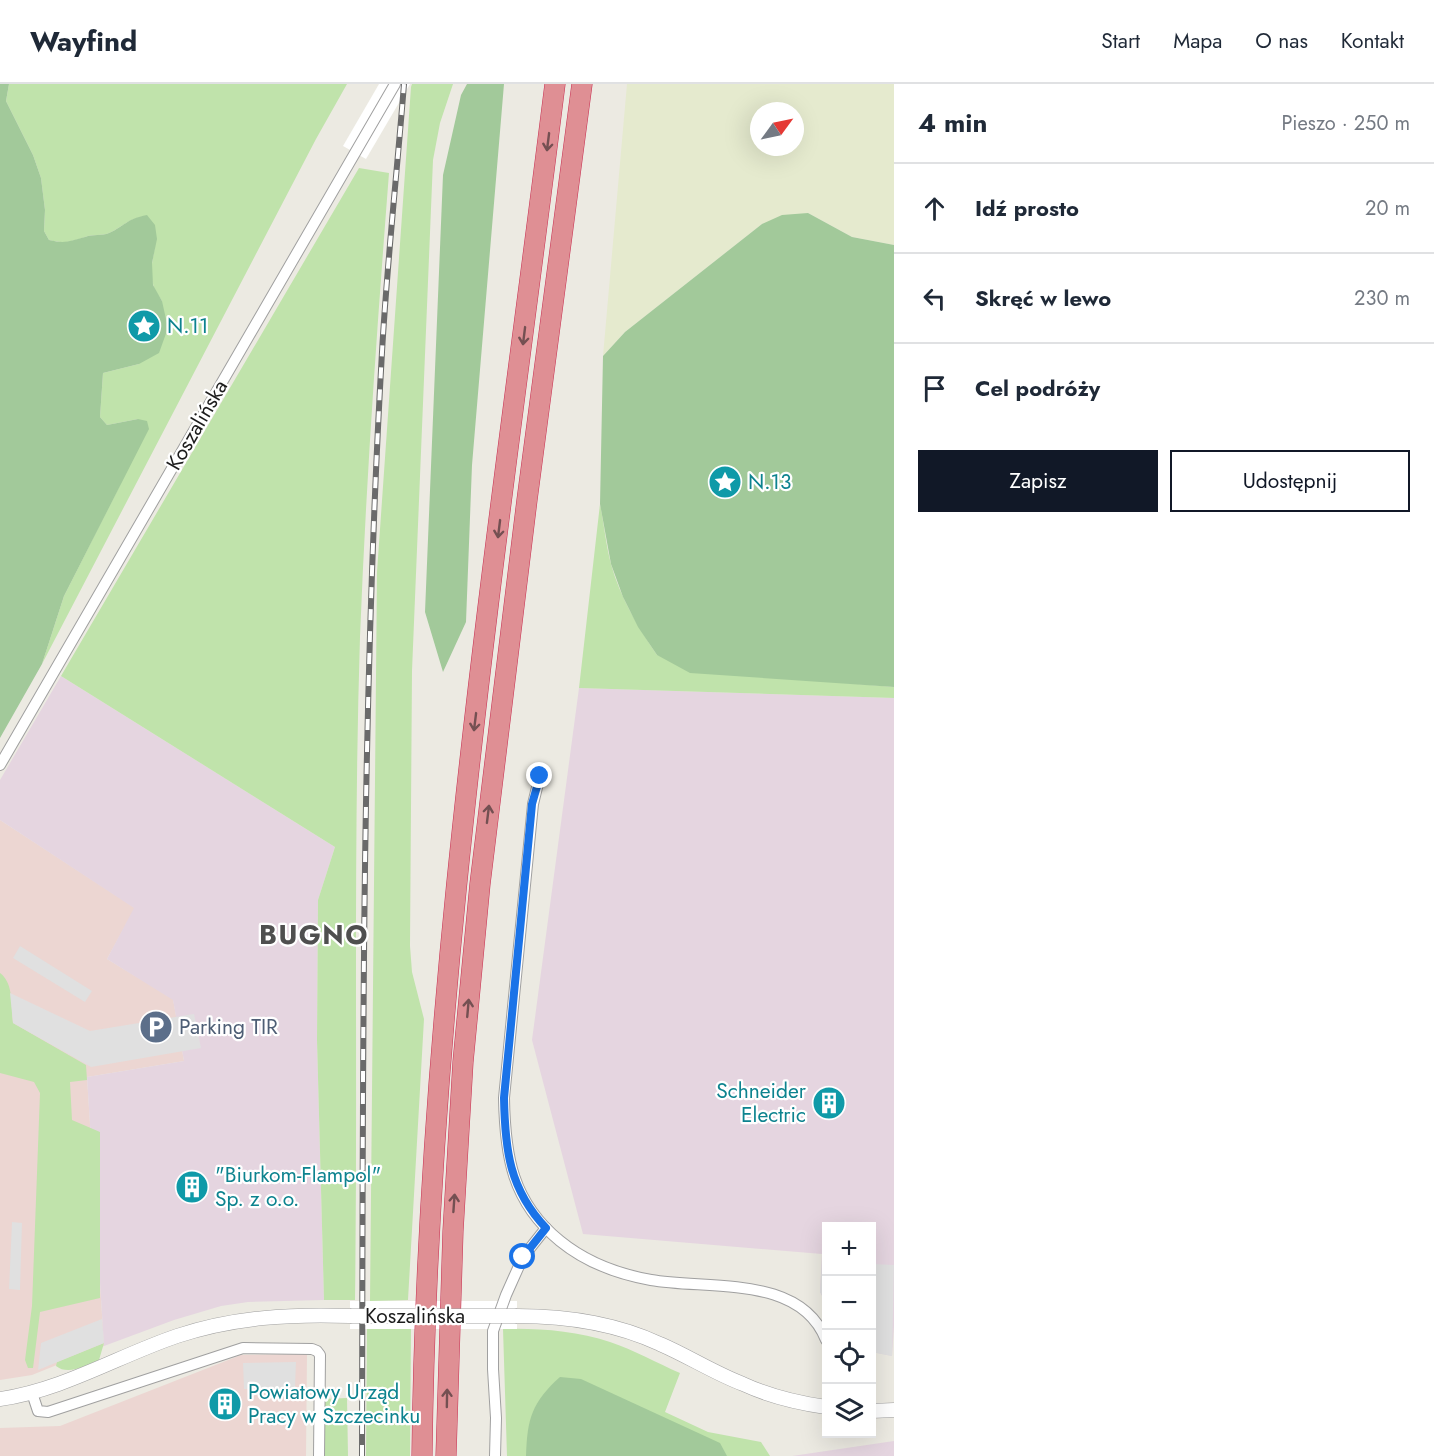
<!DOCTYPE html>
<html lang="pl">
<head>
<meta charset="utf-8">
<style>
  :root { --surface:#fff; --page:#f2f2f3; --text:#1f2937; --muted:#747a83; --line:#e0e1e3; --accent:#111827 }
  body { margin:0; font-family:Jost,sans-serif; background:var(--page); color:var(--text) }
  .controls { position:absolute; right:18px; bottom:18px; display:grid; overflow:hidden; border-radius:0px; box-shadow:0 6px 24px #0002 }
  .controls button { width:54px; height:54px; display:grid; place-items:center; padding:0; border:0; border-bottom:2px solid var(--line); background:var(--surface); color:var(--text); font:30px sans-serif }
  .compass { position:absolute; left:750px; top:18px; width:54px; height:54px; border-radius:50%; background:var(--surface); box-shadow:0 6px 24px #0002; rotate:57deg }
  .stop { position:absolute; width:18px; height:18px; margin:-14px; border:4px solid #1a73e8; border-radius:50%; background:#fff }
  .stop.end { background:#1a73e8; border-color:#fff; box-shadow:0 2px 6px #0008 }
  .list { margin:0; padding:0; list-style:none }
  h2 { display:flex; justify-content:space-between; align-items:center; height:78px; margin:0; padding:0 24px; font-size:26px }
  h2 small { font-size:20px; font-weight:400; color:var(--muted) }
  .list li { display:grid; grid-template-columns:39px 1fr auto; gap:18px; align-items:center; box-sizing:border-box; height:90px; padding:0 24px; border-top:2px solid var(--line) }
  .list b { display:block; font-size:22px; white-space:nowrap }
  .list em { font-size:20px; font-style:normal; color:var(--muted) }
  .actions { display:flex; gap:12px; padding:18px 24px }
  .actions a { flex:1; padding:14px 0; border:2px solid var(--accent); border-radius:0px; text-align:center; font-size:21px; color:var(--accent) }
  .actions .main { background:var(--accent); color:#fff }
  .icon { flex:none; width:33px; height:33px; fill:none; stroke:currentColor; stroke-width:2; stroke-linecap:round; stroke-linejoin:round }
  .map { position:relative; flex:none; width:894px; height:1372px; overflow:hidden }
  header { display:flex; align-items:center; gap:36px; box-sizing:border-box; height:84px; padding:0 30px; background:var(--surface); border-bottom:2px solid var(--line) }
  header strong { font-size:28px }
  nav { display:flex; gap:33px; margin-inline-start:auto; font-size:21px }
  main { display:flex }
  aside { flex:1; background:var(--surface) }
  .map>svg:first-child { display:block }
</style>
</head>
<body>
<header>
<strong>Wayfind</strong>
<nav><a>Start</a><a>Mapa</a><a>O nas</a><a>Kontakt</a></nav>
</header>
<main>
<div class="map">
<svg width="894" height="1372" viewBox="0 0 894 1372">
  <rect width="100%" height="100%" fill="#eceae2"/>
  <g fill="#ecd6d2">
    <path d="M 0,736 L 135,824 L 107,875 L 173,915 L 184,977 L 87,993 L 104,1262 L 32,1291 L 0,1296 Z"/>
    <path d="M 307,1270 L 306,1372 L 0,1372 L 0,1344 L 60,1342 L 241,1271 Z"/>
  </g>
  <g fill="#e5d5e0">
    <path d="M 61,592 L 335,763 L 318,816 L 317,956 L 324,1216 L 248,1218 L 221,1222 L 174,1236 L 104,1262 L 87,993 L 184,977 L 173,916 L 107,875 L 134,824 L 0,736 L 0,696 Z"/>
    <path d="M 579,604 L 894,614 L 894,1242 L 892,1272 L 872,1268 L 872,1142 L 826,1142 L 826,1219 L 820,1208 L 822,1170 L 583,1150 L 532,956 Z"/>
    <path d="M 894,1357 L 894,1372 L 792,1372 Z"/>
  </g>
  <path fill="#e5eace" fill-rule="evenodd" d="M 627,0 L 894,0 L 894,161 L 852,153 L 808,129 L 762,140 L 625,248 L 603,272 ZM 759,27 L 795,27 L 795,63 L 759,63 Z"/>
  <g fill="#c0e3ab">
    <path d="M 9,0 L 347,0 L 316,55 L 42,580 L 64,512 L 120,401 L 138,335 L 107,341 L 100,333 L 103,289 L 139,280 L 162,217 C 159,212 154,206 153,200 C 146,174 166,155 147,132 C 126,135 125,142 109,149 C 102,152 93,150 85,153 C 69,158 66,160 49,156 L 44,147 L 45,126 L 41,94 L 33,71 L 6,17 Z"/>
    <path d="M 412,0 L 453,0 L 440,39 L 433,76 L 412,587 L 410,862 L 412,888 L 424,935 L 408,1216 L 370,1217 L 377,488 L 411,3 Z"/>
    <path d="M 359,84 L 389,89 C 377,244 366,398 360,553 C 353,774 358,995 355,1216 L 324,1216 L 317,956 L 318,816 L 335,763 L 61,592 Z"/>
    <path d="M 600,420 C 604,440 606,461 611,480 C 620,513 638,543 657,571 L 834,598 L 894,603 L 894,614 L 579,604 Z"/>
    <path d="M 0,889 C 14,899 11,923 13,939 L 86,981 L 87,996 L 70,998 L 72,1036 L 100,1048 L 100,1214 L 40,1228 L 33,1284 L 28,1284 L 25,1276 L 32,1222 L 40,1009 L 34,998 L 0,989 Z"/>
    <path d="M 367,1245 L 411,1245 L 410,1372 L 366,1372 Z"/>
    <path d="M 503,1245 C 539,1244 576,1247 610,1258 C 634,1266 657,1279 680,1289 L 665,1328 L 708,1348 L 761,1358 L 770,1372 L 507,1372 Z"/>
    <path d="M 104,1259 L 99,1276 C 87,1281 68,1292 56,1282 L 57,1278 Z"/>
    <path d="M 347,1314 L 348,1372 L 323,1372 L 322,1315 Z"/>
  </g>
  <g fill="#a2c99a">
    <path d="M 0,0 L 9,0 L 6,17 L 33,71 L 41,94 L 45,126 L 44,147 L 49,156 C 66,160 69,157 85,153 C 93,150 102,152 109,149 C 125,142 126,135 147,131 L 155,141 L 157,155 L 152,179 L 153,201 L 162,217 L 168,244 L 159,269 L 139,280 L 103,289 L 100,333 L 107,341 L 138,335 L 147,337 L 149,345 L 64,512 L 42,580 L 0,654 Z"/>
    <path d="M 467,0 L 504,0 L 472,381 L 466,538 L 443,588 L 425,528 L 443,91 L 461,11 Z"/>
    <path d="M 808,129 L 852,153 L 894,161 L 894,603 L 690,589 L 657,571 L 638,543 L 623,513 L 611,480 L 600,420 L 603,272 L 625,248 L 762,140 L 782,131 Z"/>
    <path d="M 560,1293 L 581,1295 L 720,1359 L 727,1372 L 526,1372 C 527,1335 532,1318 560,1293 Z"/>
  </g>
  <g fill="#e0e0e0">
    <path d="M 20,862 L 92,907 L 85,918 L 13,874 Z"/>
    <path d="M 10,909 L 90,947 L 194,930 L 201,964 L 91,983 L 13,939 Z"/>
    <path d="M 12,1138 L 22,1139 L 20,1206 L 9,1205 Z"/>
    <path d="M 822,1177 L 826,1177 L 826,1219 L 820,1208 Z"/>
    <path d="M 872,1180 L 894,1181 L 892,1272 L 872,1268 Z"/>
    <path d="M 102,1235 L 104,1259 L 38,1286 L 41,1259 Z"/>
    <path d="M 296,1278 L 295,1304 L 244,1305 L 243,1279 Z"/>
  </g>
  <g fill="#fff">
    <path d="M 379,0 L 410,0 L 366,75 L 343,62 Z"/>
    <rect x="350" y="1217" width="167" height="28"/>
  </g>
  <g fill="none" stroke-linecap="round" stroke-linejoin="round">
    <g stroke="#a0a0a0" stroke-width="12">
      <g id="minor">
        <path d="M 0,681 L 395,0"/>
        <path d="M 540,691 L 533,720 L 504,1014 C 505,1072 512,1118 560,1157 C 587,1179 617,1190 651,1196 C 708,1206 800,1190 826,1256"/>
        <path d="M 32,1309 L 38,1327 L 48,1328 L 243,1264 L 312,1265 L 317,1267 L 320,1271 L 319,1372"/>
        <path d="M 495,1372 L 496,1334 L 493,1285 L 493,1247 L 506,1211 L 523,1173 L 546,1144"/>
      </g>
    </g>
    <g stroke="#a0a0a0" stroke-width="15">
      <g id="tertiary">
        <path d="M 517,1232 C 567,1232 615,1239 660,1260 C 688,1272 714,1289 743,1300 C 769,1312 798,1319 826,1323"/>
        <path d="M 0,1315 C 63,1306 118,1272 177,1252 C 234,1233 291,1230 350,1232"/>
        <path d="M 872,1327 L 894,1326"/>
      </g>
    </g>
    <g stroke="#c83153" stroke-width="21">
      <g id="motorway">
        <path d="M 422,1372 C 427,912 498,456 555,0"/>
        <path d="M 446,1372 L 453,1147 L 463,978 L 480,800 L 527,416 L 582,0"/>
      </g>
    </g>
    <use href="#minor" stroke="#fff" stroke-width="10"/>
    <use href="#tertiary" stroke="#fff" stroke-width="14"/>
    <use href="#motorway" stroke="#df8f94" stroke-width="20"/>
    <g stroke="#6a6a6a" stroke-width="6">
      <path id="rail" d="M 362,1372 C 363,1004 361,636 382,268 C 387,179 397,89 404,0"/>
    </g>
    <use href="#rail" stroke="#fff" stroke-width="4" stroke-dasharray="11" stroke-linecap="butt"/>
    <g stroke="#a0a0a0" stroke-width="15" stroke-linecap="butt">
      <path id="tertiary-bridge" d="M 350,1232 L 517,1232"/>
    </g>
    <use href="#tertiary-bridge" stroke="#fff" stroke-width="14"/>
  </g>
  <defs><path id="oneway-shaft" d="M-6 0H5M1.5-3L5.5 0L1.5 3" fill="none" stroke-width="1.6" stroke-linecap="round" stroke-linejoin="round" transform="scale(1.5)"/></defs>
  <g stroke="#745052">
    <use href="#oneway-shaft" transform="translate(548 58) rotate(97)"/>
    <use href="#oneway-shaft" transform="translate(524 252) rotate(97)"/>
    <use href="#oneway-shaft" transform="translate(499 445) rotate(97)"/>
    <use href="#oneway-shaft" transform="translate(475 638) rotate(97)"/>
    <use href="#oneway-shaft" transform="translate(488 730) rotate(-83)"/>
    <use href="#oneway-shaft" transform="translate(468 924) rotate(-85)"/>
    <use href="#oneway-shaft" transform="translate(454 1119) rotate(-86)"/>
    <use href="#oneway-shaft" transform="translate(447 1314) rotate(-89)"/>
  </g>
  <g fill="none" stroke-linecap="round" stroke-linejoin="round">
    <path stroke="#1a73e8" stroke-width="8" d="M 523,1173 L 546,1144 C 509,1105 505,1065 504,1014 L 532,720 L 540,692"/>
  </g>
  <defs>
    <g id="sight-disc" transform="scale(1.725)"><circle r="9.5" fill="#0f9aa8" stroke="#fff"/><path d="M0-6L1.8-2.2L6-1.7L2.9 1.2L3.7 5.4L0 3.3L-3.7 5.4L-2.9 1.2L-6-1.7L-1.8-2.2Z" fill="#fff"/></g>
    <g id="parking-disc" transform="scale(1.725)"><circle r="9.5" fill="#5c6f8a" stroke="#fff"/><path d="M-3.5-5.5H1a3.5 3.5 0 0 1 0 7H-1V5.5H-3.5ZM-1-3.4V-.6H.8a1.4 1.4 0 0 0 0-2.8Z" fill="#fff"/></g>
    <g id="building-disc" transform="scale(1.725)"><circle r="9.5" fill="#0f9aa8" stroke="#fff"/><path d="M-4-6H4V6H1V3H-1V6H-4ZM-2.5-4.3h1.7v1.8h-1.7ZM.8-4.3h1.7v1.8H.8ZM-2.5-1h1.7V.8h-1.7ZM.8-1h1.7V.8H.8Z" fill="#fff"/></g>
  </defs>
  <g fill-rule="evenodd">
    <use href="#sight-disc" x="144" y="242"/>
    <use href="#sight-disc" x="725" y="398"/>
    <use href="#parking-disc" x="156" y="943"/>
    <use href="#building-disc" x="829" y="1019"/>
    <use href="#building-disc" x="192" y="1103"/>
    <use href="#building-disc" x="225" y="1320"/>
  </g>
  <g text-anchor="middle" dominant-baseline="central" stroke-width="4.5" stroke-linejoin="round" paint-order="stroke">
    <g font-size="21" fill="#0d838f" stroke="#fff" text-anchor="start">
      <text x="167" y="242">N.11</text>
      <text x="748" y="398">N.13</text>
      <text x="806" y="1007" text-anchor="end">Schneider<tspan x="806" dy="24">Electric</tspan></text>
      <text x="215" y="1091">"Biurkom-Flampol"<tspan x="215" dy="24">Sp. z o.o.</tspan></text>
      <text x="248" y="1308">Powiatowy Urząd<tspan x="248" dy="24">Pracy w Szczecinku</tspan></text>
    </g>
    <g font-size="21" fill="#1c1c1c" stroke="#fff">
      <text transform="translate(197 341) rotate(-60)">Koszalińska</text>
      <text x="415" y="1232">Koszalińska</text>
    </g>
    <g font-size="21" fill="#4e5e75" stroke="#fff" text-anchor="start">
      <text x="179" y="943">Parking TIR</text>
    </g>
    <g font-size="27" font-weight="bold" letter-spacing="1.5" fill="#4f4f4f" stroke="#fff">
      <text x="314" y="850">BUGNO</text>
    </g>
  </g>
</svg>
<div class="controls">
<button>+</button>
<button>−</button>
<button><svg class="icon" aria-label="locate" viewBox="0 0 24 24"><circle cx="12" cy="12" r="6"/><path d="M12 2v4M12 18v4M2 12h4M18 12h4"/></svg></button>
<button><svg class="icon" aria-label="layers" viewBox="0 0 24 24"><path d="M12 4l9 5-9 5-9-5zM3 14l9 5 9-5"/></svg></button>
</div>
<svg class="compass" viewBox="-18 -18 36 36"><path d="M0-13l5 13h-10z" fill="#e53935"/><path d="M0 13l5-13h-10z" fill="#747a83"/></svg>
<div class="stop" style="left:523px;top:1173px"></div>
<div class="stop end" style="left:540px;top:692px"></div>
</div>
<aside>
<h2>4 min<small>Pieszo · 250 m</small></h2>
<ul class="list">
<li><svg class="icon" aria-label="ahead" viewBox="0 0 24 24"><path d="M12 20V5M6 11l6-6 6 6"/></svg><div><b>Idź prosto</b></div><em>20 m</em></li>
<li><svg class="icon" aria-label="left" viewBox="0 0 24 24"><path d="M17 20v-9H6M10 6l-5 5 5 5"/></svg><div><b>Skręć w lewo</b></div><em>230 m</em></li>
<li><svg class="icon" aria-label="arrive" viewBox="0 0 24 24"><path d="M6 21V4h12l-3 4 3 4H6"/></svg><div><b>Cel podróży</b></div></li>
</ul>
<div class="actions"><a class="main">Zapisz</a><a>Udostępnij</a></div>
</aside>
</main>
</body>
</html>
